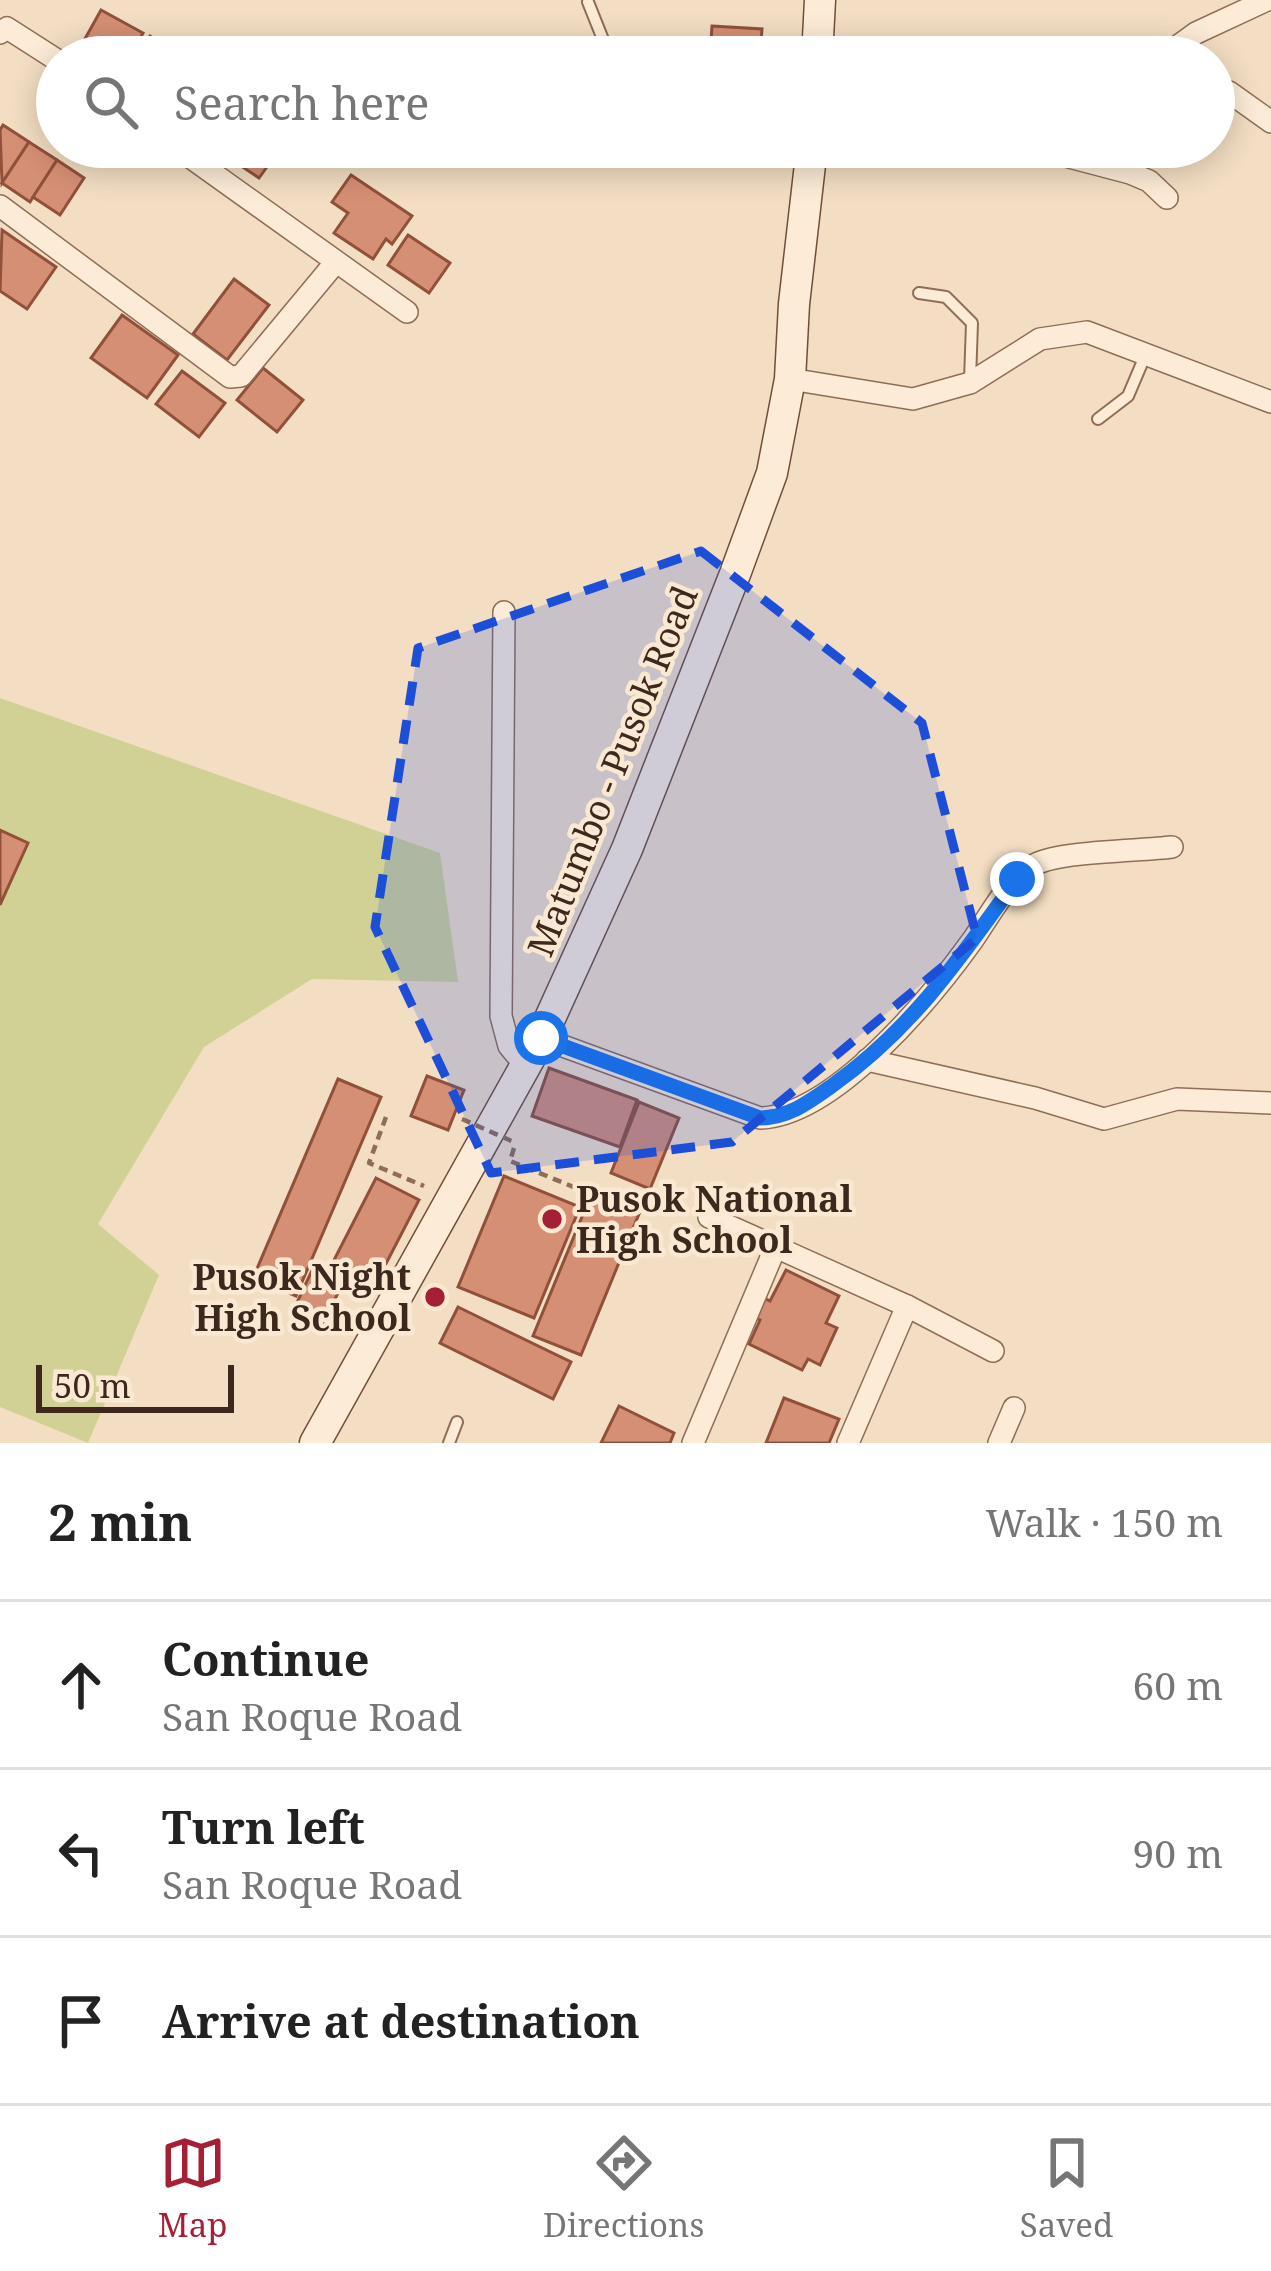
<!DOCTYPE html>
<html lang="en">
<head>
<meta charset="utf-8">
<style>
  :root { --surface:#fff; --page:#f6f6f6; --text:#222; --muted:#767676; --line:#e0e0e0; --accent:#a52034 }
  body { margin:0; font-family:"Noto Serif",serif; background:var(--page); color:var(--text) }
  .scale { position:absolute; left:36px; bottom:30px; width:198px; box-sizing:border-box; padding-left:12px; border:6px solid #3e281d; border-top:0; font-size:33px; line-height:42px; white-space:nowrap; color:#3e281d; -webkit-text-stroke:9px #f9e9d3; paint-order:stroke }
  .stop { position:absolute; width:36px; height:36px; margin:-27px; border:9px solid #1a73e8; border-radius:50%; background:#fff }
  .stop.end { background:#1a73e8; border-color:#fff; box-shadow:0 3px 12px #0008 }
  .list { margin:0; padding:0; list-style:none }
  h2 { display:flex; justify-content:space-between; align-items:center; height:156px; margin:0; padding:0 48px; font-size:51px }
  h2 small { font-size:39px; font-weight:400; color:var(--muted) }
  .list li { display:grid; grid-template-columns:78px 1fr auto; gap:36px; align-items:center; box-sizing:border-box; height:168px; padding:0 48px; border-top:3px solid var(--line) }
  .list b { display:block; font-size:45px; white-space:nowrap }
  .list p { margin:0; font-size:39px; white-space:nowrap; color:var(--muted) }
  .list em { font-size:39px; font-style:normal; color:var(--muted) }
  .icon { flex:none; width:66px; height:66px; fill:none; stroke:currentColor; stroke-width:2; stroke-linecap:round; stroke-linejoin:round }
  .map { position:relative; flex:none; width:1271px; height:1443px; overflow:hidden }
  .search { position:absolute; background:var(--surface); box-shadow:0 6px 30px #0003; left:36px; right:36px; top:36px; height:132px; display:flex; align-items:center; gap:30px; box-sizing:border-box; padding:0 42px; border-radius:66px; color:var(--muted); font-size:45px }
  .sheet { height:660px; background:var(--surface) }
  nav { display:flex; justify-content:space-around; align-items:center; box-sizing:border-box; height:168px; border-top:3px solid var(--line); background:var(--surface); font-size:33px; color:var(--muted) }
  nav a { display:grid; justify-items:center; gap:6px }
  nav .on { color:var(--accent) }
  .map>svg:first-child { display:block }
</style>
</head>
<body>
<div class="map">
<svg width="1271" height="1443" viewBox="0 0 1271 1443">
  <rect width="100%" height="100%" fill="#f3dec3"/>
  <path fill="#d2d195" d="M 0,698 L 440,853 L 458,982 L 312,979 L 204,1047 L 98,1224 L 159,1275 L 88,1443 L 0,1407 Z"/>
  <g fill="#d58f74" stroke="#91503a" stroke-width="3">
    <path d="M 101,10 L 143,33 L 130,57 L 101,57 L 81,46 Z"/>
    <path d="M 712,26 L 762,29 L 760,57 L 710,57 Z"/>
    <path d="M 150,36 L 178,57 L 134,57 Z"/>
    <path d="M 3,125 L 29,142 L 2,183 L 0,130 Z"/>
    <path d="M 29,142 L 57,160 L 30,202 L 2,183 Z"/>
    <path d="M 230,147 L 281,147 L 259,178 L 225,155 Z"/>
    <path d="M 57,160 L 84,178 L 60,215 L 33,197 Z"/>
    <path d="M 351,175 L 412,216 L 392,244 L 386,239 L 373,259 L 334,233 L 348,213 L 332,202 Z"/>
    <path d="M 2,230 L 56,267 L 27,309 L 0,291 Z"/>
    <path d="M 408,235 L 450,263 L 429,293 L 388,265 Z"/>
    <path d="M 234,279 L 269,305 L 227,360 L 193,334 Z"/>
    <path d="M 122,315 L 178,355 L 147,398 L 91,358 Z"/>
    <path d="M 263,368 L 303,400 L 277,432 L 237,400 Z"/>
    <path d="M 182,371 L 225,403 L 199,437 L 156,404 Z"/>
    <path d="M 0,830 L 28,843 L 0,905 Z"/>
    <path d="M 549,1068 L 637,1100 L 620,1147 L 532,1116 Z"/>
    <path d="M 427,1076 L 464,1090 L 448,1130 L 411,1116 Z"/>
    <path d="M 338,1079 L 381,1097 L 296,1296 L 253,1278 Z"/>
    <path d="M 639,1102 L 679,1118 L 650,1189 L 611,1173 Z"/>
    <path d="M 504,1176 L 580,1207 L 534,1318 L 458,1287 Z"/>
    <path d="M 376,1178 L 419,1200 L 377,1281 L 334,1260 Z"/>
    <path d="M 593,1190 L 641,1209 L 581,1355 L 533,1336 Z"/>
    <path d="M 314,1266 L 344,1280 L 324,1323 L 294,1309 Z"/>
    <path d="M 786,1270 L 839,1296 L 826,1323 L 837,1328 L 820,1365 L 808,1359 L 802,1370 L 749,1344 L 760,1320 L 752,1316 L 762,1297 L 770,1301 Z"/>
    <path d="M 458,1307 L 571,1362 L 553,1399 L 440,1343 Z"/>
    <path d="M 784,1398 L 839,1419 L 829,1443 L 766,1443 Z"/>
    <path d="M 619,1406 L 674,1433 L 670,1443 L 601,1443 Z"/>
  </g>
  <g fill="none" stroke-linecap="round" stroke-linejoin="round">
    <g stroke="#8f6d57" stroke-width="14">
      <g id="lane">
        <path d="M 588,2 L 610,57"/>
        <path d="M 702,147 L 720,157 L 810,159"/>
        <path d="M 919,293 L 946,297 L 972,323 L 970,380"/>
        <path d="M 1098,419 L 1128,396 L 1145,356"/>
        <path d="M 449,1443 L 457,1422"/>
      </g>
    </g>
    <g stroke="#8f6d57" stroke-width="24">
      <g id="street">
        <path d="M 0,33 L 7,28 L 57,60"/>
        <path d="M 1163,57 L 1196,33 L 1267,0"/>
        <path d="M 1214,89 L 1229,92 L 1271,122"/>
        <path d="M 176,147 L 407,312"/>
        <path d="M 1031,147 L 1130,173 L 1149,181 L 1167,198"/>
        <path d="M 0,206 L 230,377 L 241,376 L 335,263"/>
        <path d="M 790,379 L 913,399 L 970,383 L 1040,339 L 1087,332 L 1271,402"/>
        <path d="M 504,612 L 501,1016 L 509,1046 L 526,1066"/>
        <path d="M 541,1038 L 760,1118 C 834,1116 931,998 972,941 C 990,916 1008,878 1036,864 C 1062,851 1140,851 1172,847"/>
        <path d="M 867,1060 L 1035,1098 L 1104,1119 L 1177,1099 L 1271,1103"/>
        <path d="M 709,1217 L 907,1306 L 993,1351"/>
        <path d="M 693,1443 L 776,1246"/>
        <path d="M 848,1443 L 907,1306"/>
        <path d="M 999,1443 L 1014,1408"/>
      </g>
    </g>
    <g stroke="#714e3a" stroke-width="33">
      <g id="secondary">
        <path d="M 817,57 L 820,0"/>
        <path d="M 315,1443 L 541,1038 L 627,849 L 735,574 L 772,473 L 790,379 L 794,304 L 812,147"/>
      </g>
    </g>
    <g stroke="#8f6d57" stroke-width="4.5" stroke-dasharray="9 6" stroke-linecap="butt">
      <path d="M 386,1117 L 369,1163 L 424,1186"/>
      <path d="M 514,1148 L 510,1161 L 581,1190"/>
    </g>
    <use href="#lane" stroke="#fcecd7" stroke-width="10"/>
    <use href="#street" stroke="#fcecd7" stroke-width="21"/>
    <use href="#secondary" stroke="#fcecd7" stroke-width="30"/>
    <path stroke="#8f6d57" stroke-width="4.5" stroke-dasharray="9 6" stroke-linecap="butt" d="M 462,1119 L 516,1143"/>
  </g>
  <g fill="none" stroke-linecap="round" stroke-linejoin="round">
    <path stroke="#1a73e8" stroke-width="15" d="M 541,1038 L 760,1118 C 790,1117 809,1102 833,1085 C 913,1028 961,957 1017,879"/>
  </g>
  <path fill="#1d4ed8" fill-opacity="0.2" stroke="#1d4ed8" stroke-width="9" stroke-dasharray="24 15" stroke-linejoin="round" d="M 701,551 L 922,723 L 977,938 L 732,1142 L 491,1173 L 375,927 L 418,648 Z"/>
  <g fill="#a52034" stroke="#f9e9d3" stroke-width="4.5">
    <circle cx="552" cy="1219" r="12"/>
    <circle cx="435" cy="1297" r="12"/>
  </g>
  <g text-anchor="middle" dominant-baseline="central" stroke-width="9" stroke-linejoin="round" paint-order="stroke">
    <g font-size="36" fill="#3e281d" stroke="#f9e9d3">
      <text transform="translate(612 771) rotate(-68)">Matumbo - Pusok Road</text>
    </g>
    <g font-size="36" font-weight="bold" fill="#3e281d" stroke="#f9e9d3" text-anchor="start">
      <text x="576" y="1198">Pusok National<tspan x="576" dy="41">High School</tspan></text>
      <text x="411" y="1276" text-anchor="end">Pusok Night<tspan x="411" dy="41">High School</tspan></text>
    </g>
  </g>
</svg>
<div class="scale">50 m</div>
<div class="stop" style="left:541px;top:1038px"></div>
<div class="stop end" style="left:1017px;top:879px"></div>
<div class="search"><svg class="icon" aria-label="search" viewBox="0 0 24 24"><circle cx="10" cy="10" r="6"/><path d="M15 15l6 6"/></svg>Search here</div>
</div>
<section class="sheet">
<h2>2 min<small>Walk · 150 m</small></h2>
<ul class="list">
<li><svg class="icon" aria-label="ahead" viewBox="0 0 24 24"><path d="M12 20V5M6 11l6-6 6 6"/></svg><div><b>Continue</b><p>San Roque Road</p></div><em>60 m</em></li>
<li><svg class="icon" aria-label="left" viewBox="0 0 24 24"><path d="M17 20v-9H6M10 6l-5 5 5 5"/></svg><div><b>Turn left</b><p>San Roque Road</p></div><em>90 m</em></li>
<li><svg class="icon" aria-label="arrive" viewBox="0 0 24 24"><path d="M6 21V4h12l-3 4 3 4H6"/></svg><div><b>Arrive at destination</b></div></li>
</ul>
</section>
<nav>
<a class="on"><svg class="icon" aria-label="map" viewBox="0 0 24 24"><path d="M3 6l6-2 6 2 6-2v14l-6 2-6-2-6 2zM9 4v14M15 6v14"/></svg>Map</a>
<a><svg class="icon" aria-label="directions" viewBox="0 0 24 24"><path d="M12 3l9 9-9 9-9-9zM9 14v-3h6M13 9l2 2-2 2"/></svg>Directions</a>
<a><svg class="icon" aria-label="saved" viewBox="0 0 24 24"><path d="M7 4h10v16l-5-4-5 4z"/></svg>Saved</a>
</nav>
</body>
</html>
